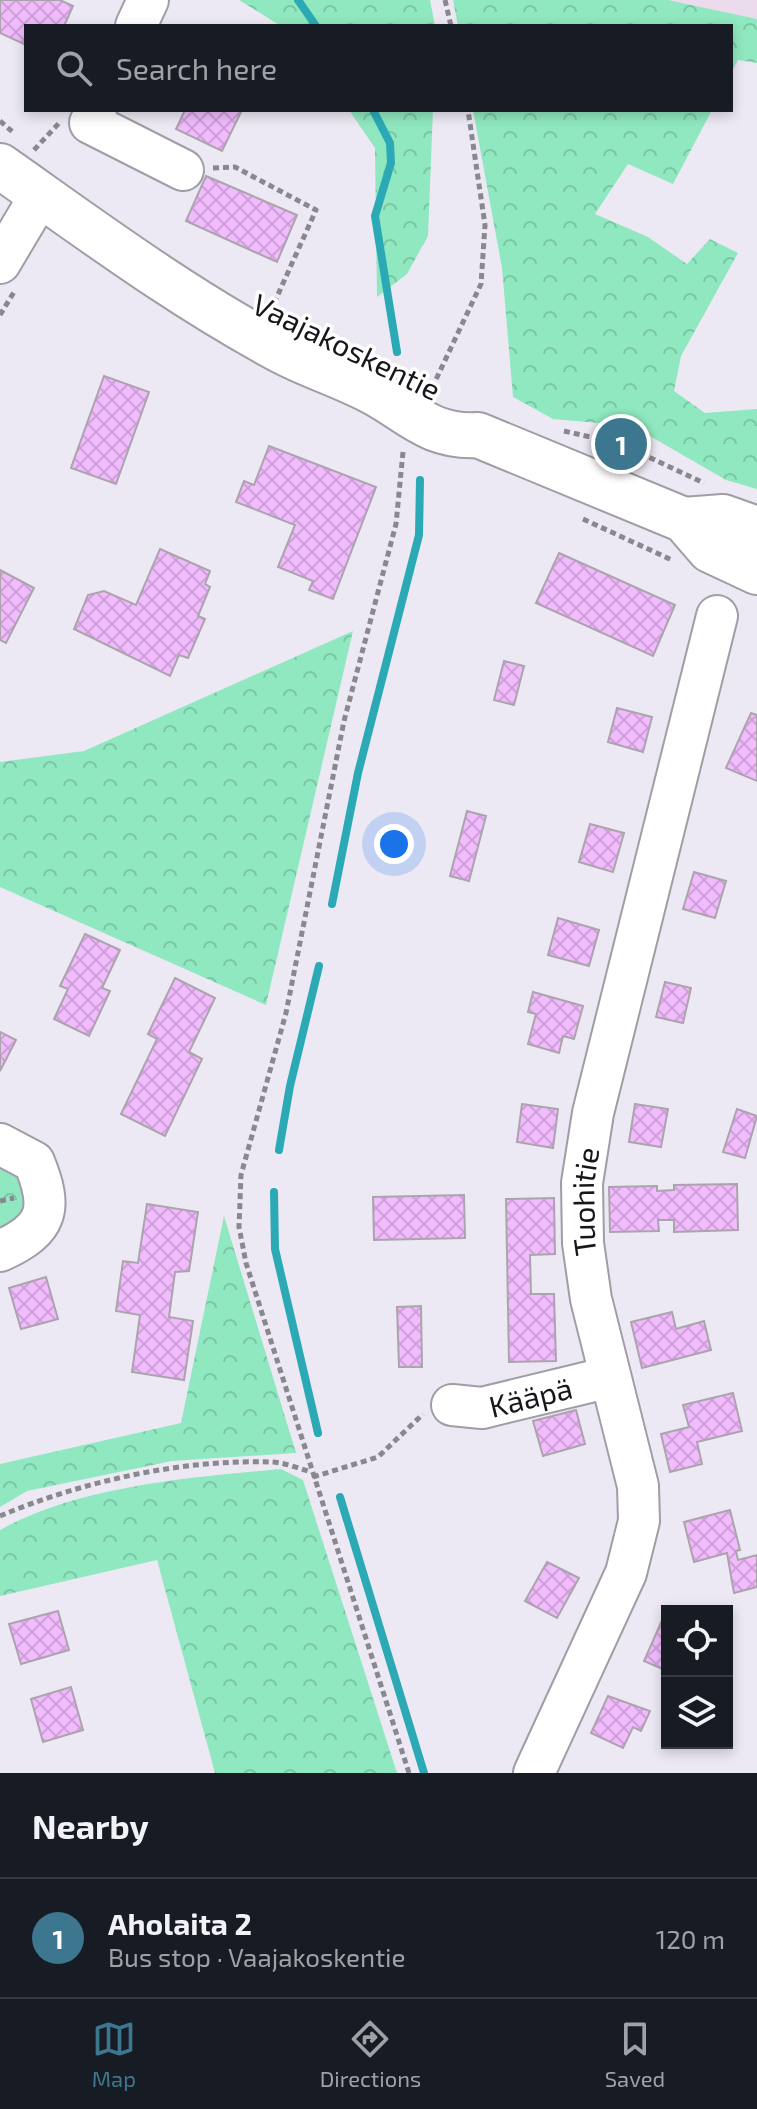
<!DOCTYPE html>
<html lang="en">
<head>
<meta charset="utf-8">
<style>
  :root { --surface:#171b24; --page:#20242c; --text:#f1f3f6; --muted:#9ea1a6; --line:#363941; --accent:#3c778f }
  body { margin:0; font-family:"Exo 2",sans-serif; background:var(--page); color:var(--text) }
  .controls { position:absolute; right:24px; bottom:24px; display:grid; overflow:hidden; border-radius:0px; box-shadow:0 4px 12px #0003 }
  .controls button { width:72px; height:72px; display:grid; place-items:center; padding:0; border:0; border-bottom:2px solid var(--line); background:var(--surface); color:var(--text); font:40px sans-serif }
  .you { position:absolute; left:394px; top:844px; width:28px; height:28px; margin:-20px; border:6px solid #fff; border-radius:50%; background:#1a73e8; box-shadow:0 0 0 12px #1a73e833 }
  .badge { display:grid; place-items:center; width:52px; height:52px; border-radius:50%; background:var(--accent); color:#fff; font-size:26px; font-weight:700 }
  .pin { position:absolute; translate:-50% -50%; border:4px solid #fff; box-shadow:0 2px 8px #0006 }
  .list { margin:0; padding:0; list-style:none }
  h2 { display:flex; justify-content:space-between; align-items:center; height:104px; margin:0; padding:0 32px; font-size:34px }
  h2 small { font-size:26px; font-weight:400; color:var(--muted) }
  .list li { display:grid; grid-template-columns:52px 1fr auto; gap:24px; align-items:center; box-sizing:border-box; height:120px; padding:0 32px; border-top:2px solid var(--line) }
  .list b { display:block; font-size:30px; white-space:nowrap }
  .list p { margin:0; font-size:26px; white-space:nowrap; color:var(--muted) }
  .list em { font-size:26px; font-style:normal; color:var(--muted) }
  .icon { flex:none; width:44px; height:44px; fill:none; stroke:currentColor; stroke-width:2; stroke-linecap:round; stroke-linejoin:round }
  .map { position:relative; flex:none; width:757px; height:1773px; overflow:hidden }
  .search { position:absolute; background:var(--surface); box-shadow:0 4px 12px #0003; left:24px; right:24px; top:24px; height:88px; display:flex; align-items:center; gap:20px; box-sizing:border-box; padding:0 28px; border-radius:0px; color:var(--muted); font-size:30px }
  .sheet { height:224px; background:var(--surface) }
  nav { display:flex; justify-content:space-around; align-items:center; box-sizing:border-box; height:112px; border-top:2px solid var(--line); background:var(--surface); font-size:22px; color:var(--muted) }
  nav a { display:grid; justify-items:center; gap:4px }
  nav .on { color:var(--accent) }
  .map>svg:first-child { display:block }
</style>
</head>
<body>
<div class="map">
<svg width="757" height="1773" viewBox="0 0 757 1773">
  <defs>
    <pattern id="forest-crowns" width="20" height="18" patternUnits="userSpaceOnUse" patternTransform="scale(2)"><rect width="20" height="18" fill="#8fe8bf"/><path d="M2 6a3 3 0 1 1 6 0M12 15a3 3 0 1 1 6 0" fill="none" stroke="#7bc6a4"/></pattern>
    <pattern id="building-cross-hatch" width="8" height="8" patternUnits="userSpaceOnUse" patternTransform="scale(2)"><rect width="8" height="8" fill="#f1bbfd"/><path d="M0 0l8 8M0 8l8-8" fill="none" stroke="#cea0d8"/></pattern>
  </defs>
  <rect width="100%" height="100%" fill="#ede9f4"/>
  <path fill="#ecdbec" d="M 668,0 L 757,0 L 757,19 Z"/>
  <g fill="url(#forest-crowns)">
    <path d="M 239,0 L 430,0 L 435,26 L 281,26 Z"/>
    <path d="M 453,0 L 668,0 L 757,19 L 757,63 L 738,60 L 731,73 L 731,26 L 458,26 Z"/>
    <path d="M 349,110 L 433,110 L 428,236 L 407,274 L 377,297 L 375,148 Z"/>
    <path d="M 473,110 L 712,110 L 673,184 L 628,164 L 595,214 L 648,237 L 687,264 L 710,239 L 738,253 L 681,356 L 674,391 L 705,413 L 757,409 L 757,489 L 726,480 L 648,435 L 620,425 L 553,419 L 513,397 L 502,268 Z"/>
    <path d="M 353,631 L 266,1005 L 0,887 L 0,762 L 84,751 Z"/>
    <path d="M 0,1158 L 25,1171 L 33,1209 L 0,1234 Z"/>
    <path d="M 224,1216 L 296,1453 L 172,1461 L 27,1491 L 0,1507 L 0,1464 L 181,1423 Z"/>
    <path d="M 281,1469 L 303,1480 L 397,1773 L 215,1773 L 157,1560 L 0,1596 L 0,1530 C 78,1486 192,1477 281,1469 Z"/>
  </g>
  <g fill="none" stroke-linecap="round" stroke-linejoin="round">
    <g stroke="#2baab5" stroke-width="8">
      <path d="M 298,0 L 316,26"/>
      <path d="M 373,110 L 390,143 L 391,163 L 375,216 L 397,352"/>
      <path d="M 332,904 L 358,773 L 419,535 L 420,480"/>
      <path d="M 279,1150 L 290,1086 L 319,966"/>
      <path d="M 274,1192 L 275,1249 L 318,1433"/>
      <path d="M 340,1497 L 424,1773"/>
    </g>
  </g>
  <g fill="url(#building-cross-hatch)" stroke="#aca4ad" stroke-width="2">
    <path d="M 0,0 L 60,0 L 73,6 L 64,26 L 26,26 L 26,45 L 0,33 Z"/>
    <path d="M 185,110 L 239,110 L 241,112 L 222,151 L 176,129 Z"/>
    <path d="M 206,176 L 297,215 L 277,262 L 186,221 Z"/>
    <path d="M 104,376 L 149,392 L 116,484 L 71,468 Z"/>
    <path d="M 269,446 L 376,487 L 333,599 L 309,590 L 313,581 L 278,567 L 295,525 L 236,502 L 244,481 L 254,485 Z"/>
    <path d="M 160,549 L 210,571 L 205,584 L 210,587 L 198,616 L 205,619 L 188,658 L 179,655 L 170,676 L 74,629 L 88,595 L 104,591 L 136,605 Z"/>
    <path d="M 559,553 L 675,605 L 653,656 L 536,603 Z"/>
    <path d="M 0,570 L 34,588 L 6,643 L 0,640 Z"/>
    <path d="M 504,661 L 524,666 L 514,705 L 494,700 Z"/>
    <path d="M 617,708 L 652,717 L 643,752 L 608,742 Z"/>
    <path d="M 751,713 L 757,715 L 757,781 L 726,768 Z"/>
    <path d="M 467,811 L 486,816 L 469,881 L 450,876 Z"/>
    <path d="M 590,824 L 624,833 L 613,872 L 579,862 Z"/>
    <path d="M 694,872 L 726,881 L 715,918 L 683,909 Z"/>
    <path d="M 558,918 L 599,930 L 589,966 L 548,955 Z"/>
    <path d="M 85,934 L 120,950 L 102,988 L 110,991 L 89,1036 L 54,1019 L 68,989 L 60,986 Z"/>
    <path d="M 175,978 L 215,998 L 189,1052 L 202,1059 L 165,1136 L 121,1114 L 157,1039 L 148,1034 Z"/>
    <path d="M 665,982 L 691,988 L 683,1023 L 656,1017 Z"/>
    <path d="M 533,992 L 583,1006 L 574,1039 L 563,1036 L 559,1053 L 528,1044 L 536,1014 L 528,1012 Z"/>
    <path d="M 0,1032 L 16,1040 L 0,1071 Z"/>
    <path d="M 522,1104 L 558,1109 L 553,1148 L 517,1142 Z"/>
    <path d="M 635,1104 L 668,1109 L 661,1147 L 629,1142 Z"/>
    <path d="M 737,1109 L 757,1116 L 745,1158 L 723,1152 Z"/>
    <path d="M 737,1184 L 738,1230 L 674,1232 L 674,1220 L 658,1220 L 659,1231 L 610,1232 L 609,1187 L 657,1186 L 657,1191 L 674,1190 L 674,1185 Z"/>
    <path d="M 464,1195 L 465,1238 L 374,1240 L 373,1197 Z"/>
    <path d="M 554,1198 L 555,1254 L 530,1255 L 531,1294 L 554,1294 L 556,1361 L 509,1362 L 506,1199 Z"/>
    <path d="M 147,1204 L 198,1212 L 189,1271 L 175,1272 L 169,1317 L 193,1321 L 184,1380 L 132,1372 L 140,1315 L 116,1311 L 123,1261 L 138,1263 Z"/>
    <path d="M 46,1277 L 58,1319 L 21,1329 L 9,1288 Z"/>
    <path d="M 421,1306 L 422,1367 L 399,1367 L 397,1307 Z"/>
    <path d="M 672,1312 L 676,1329 L 704,1321 L 711,1350 L 642,1368 L 631,1322 Z"/>
    <path d="M 733,1393 L 742,1431 L 697,1442 L 702,1464 L 670,1472 L 661,1434 L 689,1427 L 683,1405 Z"/>
    <path d="M 576,1410 L 585,1444 L 543,1456 L 533,1421 Z"/>
    <path d="M 730,1510 L 740,1550 L 736,1551 L 738,1560 L 757,1555 L 757,1587 L 734,1593 L 727,1553 L 694,1562 L 684,1522 Z"/>
    <path d="M 547,1562 L 579,1578 L 557,1618 L 525,1601 Z"/>
    <path d="M 667,1609 L 672,1611 L 667,1611 L 667,1671 L 644,1661 Z"/>
    <path d="M 58,1611 L 69,1650 L 21,1664 L 9,1624 Z"/>
    <path d="M 71,1687 L 83,1730 L 43,1742 L 31,1699 Z"/>
    <path d="M 608,1696 L 650,1711 L 641,1731 L 633,1727 L 623,1748 L 591,1733 Z"/>
  </g>
  <g fill="none" stroke-linecap="round" stroke-linejoin="round">
    <g stroke="#a09da7" stroke-width="44">
      <g id="minor">
        <path d="M 136,26 L 148,0"/>
        <path d="M 96,110 L 90,123 L 183,170"/>
        <path d="M 0,263 L 41,194"/>
        <path d="M 0,1144 L 34,1162 C 53,1208 49,1229 0,1251"/>
        <path id="s1" d="M 452,1405 L 482,1408 L 610,1377"/>
        <path id="s2" d="M 534,1773 L 626,1573 L 639,1521 L 638,1486 L 591,1299 L 583,1243 L 582,1183 L 593,1113 L 717,616"/>
      </g>
    </g>
    <g stroke="#a09da7" stroke-width="48">
      <g id="major">
        <path d="M 0,166 C 91,230 181,297 280,350 C 308,365 340,375 369,390 C 409,410 428,438 478,435 L 684,520 L 710,550 L 757,572"/>
        <path d="M 684,520 L 723,517 L 757,529"/>
      </g>
    </g>
    <g stroke="#8a888f" stroke-width="5" stroke-dasharray="6 4" stroke-linecap="butt">
      <path d="M 445,0 L 451,26"/>
      <path d="M 0,121 L 15,134"/>
      <path d="M 34,150 L 60,122"/>
      <path d="M 213,168 L 235,167 L 316,210 L 271,310"/>
      <path d="M 0,315 L 14,292"/>
      <path d="M 432,388 L 481,284 L 485,225 L 468,110"/>
      <path d="M 564,431 L 621,444 L 704,483"/>
      <path d="M 403,452 L 396,524 L 344,721 L 286,1013 L 241,1175 L 239,1227 L 246,1263 L 409,1773"/>
      <path d="M 583,519 L 672,560"/>
      <path d="M 0,1201 L 14,1198"/>
      <path d="M 313,1477 L 378,1457 L 423,1414"/>
      <path d="M 0,1516 C 80,1482 182,1459 270,1462 C 283,1462 298,1468 311,1472"/>
    </g>
    <use href="#minor" stroke="#fff" stroke-width="40"/>
    <use href="#major" stroke="#fff" stroke-width="44"/>
  </g>
  <g text-anchor="middle" dominant-baseline="central" stroke-width="7" stroke-linejoin="round" paint-order="stroke">
    <g font-size="30" fill="#17161a" stroke="#fff">
      <text transform="translate(347 346) rotate(26)">Vaajakoskentie</text>
      <text stroke="none"><textPath href="#s2" startOffset="600">Tuohitie</textPath></text>
      <text stroke="none"><textPath href="#s1" startOffset="80">Kääpä</textPath></text>
    </g>
  </g>
</svg>
<div class="controls">
<button><svg class="icon" aria-label="locate" viewBox="0 0 24 24"><circle cx="12" cy="12" r="6"/><path d="M12 2v4M12 18v4M2 12h4M18 12h4"/></svg></button>
<button><svg class="icon" aria-label="layers" viewBox="0 0 24 24"><path d="M12 4l9 5-9 5-9-5zM3 14l9 5 9-5"/></svg></button>
</div>
<div class="you"></div>
<div class="pin badge" style="left:621px;top:444px">1</div>
<div class="search"><svg class="icon" aria-label="search" viewBox="0 0 24 24"><circle cx="10" cy="10" r="6"/><path d="M15 15l6 6"/></svg>Search here</div>
</div>
<section class="sheet">
<h2>Nearby<small></small></h2>
<ul class="list">
<li><span class="badge">1</span><div><b>Aholaita 2</b><p>Bus stop · Vaajakoskentie</p></div><em>120 m</em></li>
</ul>
</section>
<nav>
<a class="on"><svg class="icon" aria-label="map" viewBox="0 0 24 24"><path d="M3 6l6-2 6 2 6-2v14l-6 2-6-2-6 2zM9 4v14M15 6v14"/></svg>Map</a>
<a><svg class="icon" aria-label="directions" viewBox="0 0 24 24"><path d="M12 3l9 9-9 9-9-9zM9 14v-3h6M13 9l2 2-2 2"/></svg>Directions</a>
<a><svg class="icon" aria-label="saved" viewBox="0 0 24 24"><path d="M7 4h10v16l-5-4-5 4z"/></svg>Saved</a>
</nav>
</body>
</html>
